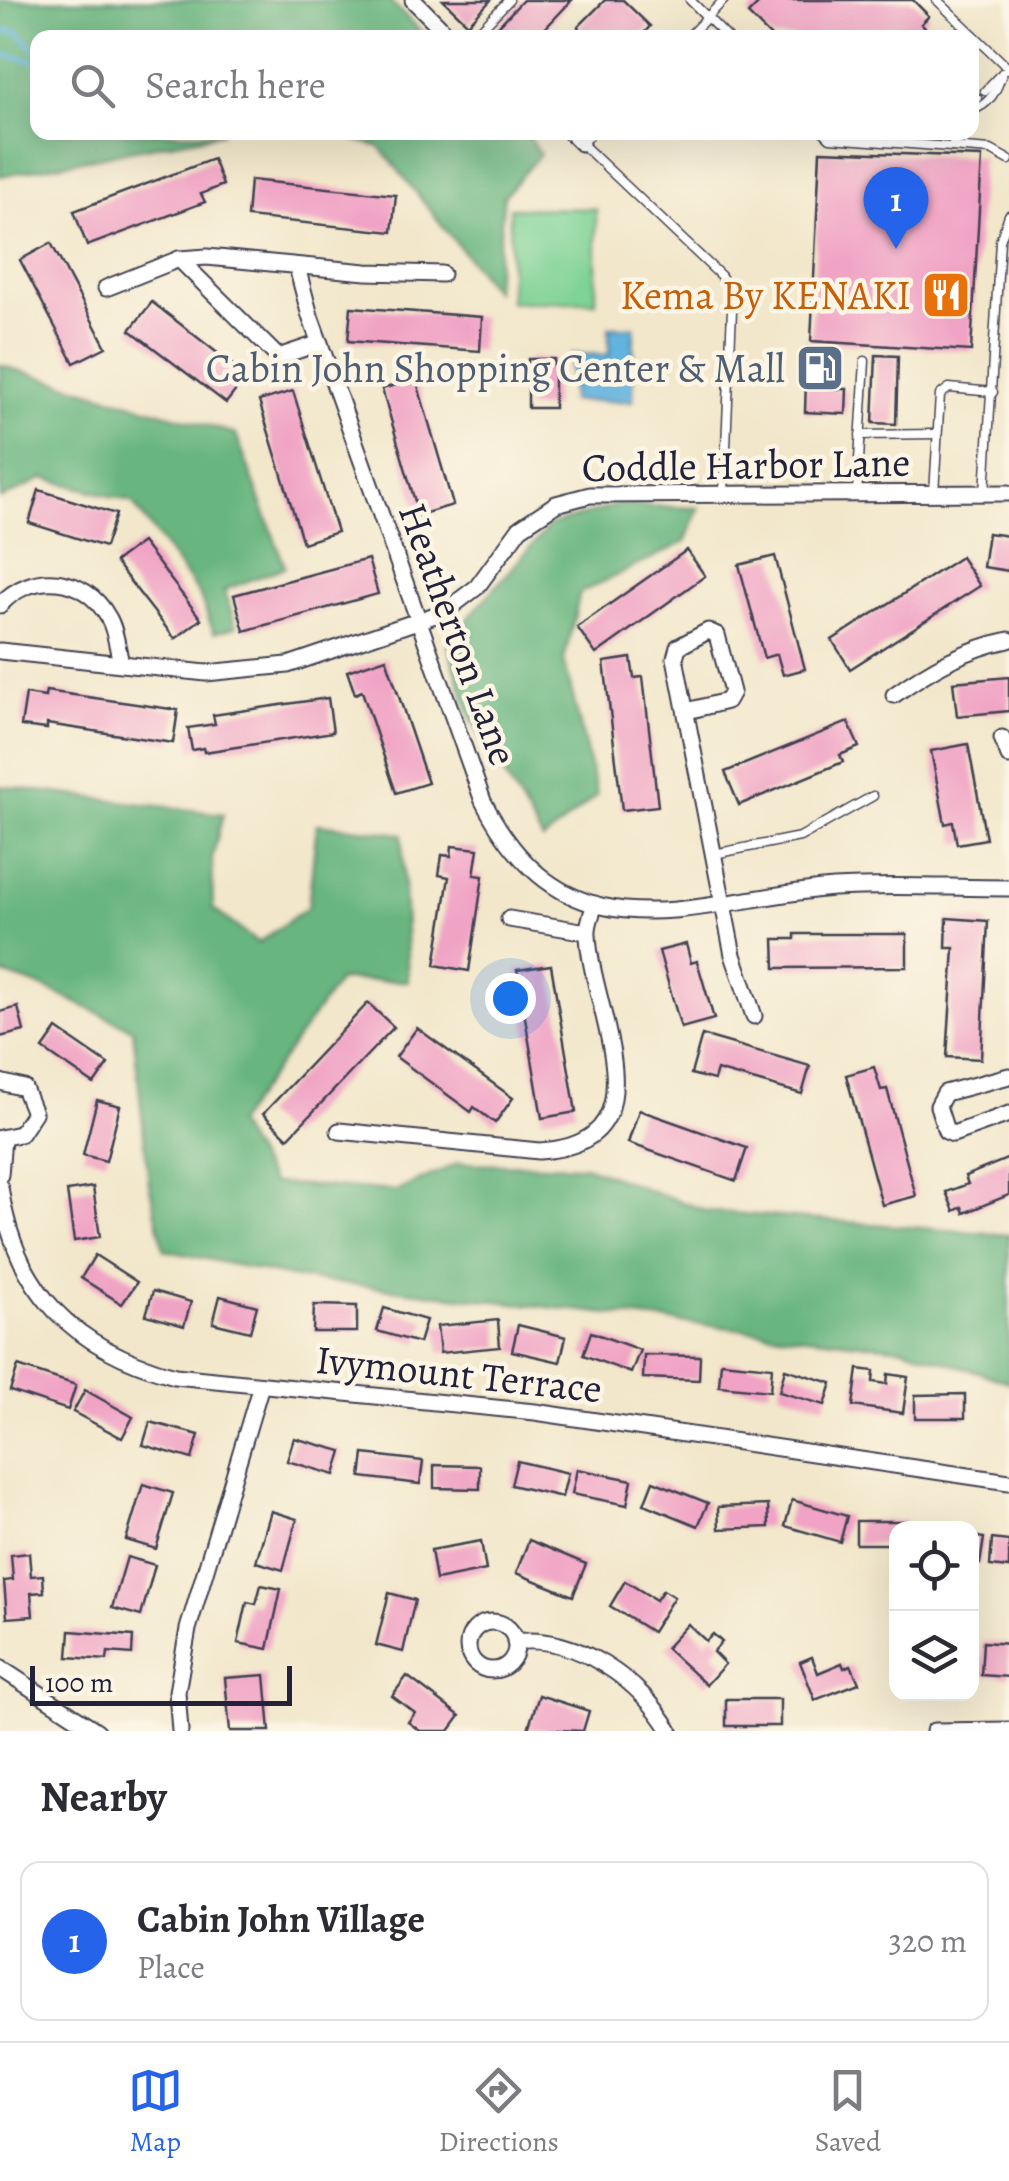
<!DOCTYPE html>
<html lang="en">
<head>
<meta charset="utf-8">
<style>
  :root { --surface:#fff; --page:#f7f7f7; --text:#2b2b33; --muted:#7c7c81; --line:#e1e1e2; --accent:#2563eb }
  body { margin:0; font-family:Alegreya,serif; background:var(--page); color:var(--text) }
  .controls { position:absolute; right:30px; bottom:30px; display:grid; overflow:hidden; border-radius:20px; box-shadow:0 10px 40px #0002 }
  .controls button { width:90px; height:90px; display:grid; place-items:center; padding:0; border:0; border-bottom:2px solid var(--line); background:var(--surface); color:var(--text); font:50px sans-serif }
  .scale { position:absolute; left:30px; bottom:25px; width:262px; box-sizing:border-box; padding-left:10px; border:5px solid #22223b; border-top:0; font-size:28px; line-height:35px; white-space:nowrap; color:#22223b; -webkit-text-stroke:8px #fcf5e5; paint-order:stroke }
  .you { position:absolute; left:510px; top:998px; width:35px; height:35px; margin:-25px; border:8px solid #fff; border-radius:50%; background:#1a73e8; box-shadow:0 0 0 15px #1a73e833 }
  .badge { display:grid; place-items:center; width:65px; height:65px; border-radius:50%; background:var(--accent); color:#fff; font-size:32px; font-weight:700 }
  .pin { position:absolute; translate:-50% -82px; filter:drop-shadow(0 2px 5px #0008) }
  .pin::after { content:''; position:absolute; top:52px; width:35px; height:30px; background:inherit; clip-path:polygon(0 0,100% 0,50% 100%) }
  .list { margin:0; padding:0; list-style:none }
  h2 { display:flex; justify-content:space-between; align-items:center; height:130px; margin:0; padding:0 40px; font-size:42px }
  h2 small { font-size:32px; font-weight:400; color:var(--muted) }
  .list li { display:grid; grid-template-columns:65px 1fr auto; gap:30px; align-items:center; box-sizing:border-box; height:160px; margin:0 20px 20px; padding:0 20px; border:2px solid var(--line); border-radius:20px }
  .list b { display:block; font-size:38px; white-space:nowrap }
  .list p { margin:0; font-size:32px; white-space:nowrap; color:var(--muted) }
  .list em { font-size:32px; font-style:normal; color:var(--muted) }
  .icon { flex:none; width:55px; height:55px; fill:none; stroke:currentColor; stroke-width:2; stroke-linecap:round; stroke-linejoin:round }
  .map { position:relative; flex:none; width:1009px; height:1731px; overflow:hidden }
  .search { position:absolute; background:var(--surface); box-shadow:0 10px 40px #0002; left:30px; right:30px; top:30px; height:110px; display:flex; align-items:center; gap:25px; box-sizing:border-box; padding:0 35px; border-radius:20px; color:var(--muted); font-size:38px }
  .sheet { height:310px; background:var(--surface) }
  nav { display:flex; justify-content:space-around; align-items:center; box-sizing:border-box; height:140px; border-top:2px solid var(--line); background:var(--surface); font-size:28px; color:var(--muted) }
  nav a { display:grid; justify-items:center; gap:5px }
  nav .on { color:var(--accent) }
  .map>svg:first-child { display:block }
</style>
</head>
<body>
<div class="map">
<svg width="1009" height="1731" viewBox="0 0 1009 1731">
  <rect width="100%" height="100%" fill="#fcf5e5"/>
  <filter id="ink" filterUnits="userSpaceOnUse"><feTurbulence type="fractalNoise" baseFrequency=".01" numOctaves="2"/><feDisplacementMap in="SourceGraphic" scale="20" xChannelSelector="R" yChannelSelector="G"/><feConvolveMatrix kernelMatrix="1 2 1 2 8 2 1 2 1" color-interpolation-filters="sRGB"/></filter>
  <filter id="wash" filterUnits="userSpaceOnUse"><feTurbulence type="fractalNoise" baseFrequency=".0048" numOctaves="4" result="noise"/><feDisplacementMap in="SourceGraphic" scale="40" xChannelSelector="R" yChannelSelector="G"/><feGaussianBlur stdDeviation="2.25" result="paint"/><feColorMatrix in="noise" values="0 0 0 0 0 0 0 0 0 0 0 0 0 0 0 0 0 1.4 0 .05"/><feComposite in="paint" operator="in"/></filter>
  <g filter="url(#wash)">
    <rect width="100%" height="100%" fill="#f2e7cb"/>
    <path fill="#7fd396" stroke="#507a68" stroke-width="2.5" d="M 510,208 L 596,209 L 596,302 L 510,302 Z"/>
    <g fill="#67b57f" stroke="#446c5d" stroke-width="2.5">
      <path d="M 0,0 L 389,0 L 427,37 L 38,38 L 38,132 L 223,133 L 0,176 Z"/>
      <path d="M 331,133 L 526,133 L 540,154 L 504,196 L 494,291 L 380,147 Z"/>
      <path d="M 0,365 L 236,434 L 285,567 L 224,590 L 236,627 L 214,633 L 199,594 L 132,502 L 44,478 L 1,499 Z"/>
      <path d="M 617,505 L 699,508 L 685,542 L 580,593 L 564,660 L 597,795 L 543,840 L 471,719 L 447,642 L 550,525 Z"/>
      <path d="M 0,786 L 223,814 L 212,859 L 213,909 L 258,943 L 308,907 L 317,824 L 402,834 L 408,981 L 339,980 L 236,1124 L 272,1183 L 397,1191 L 458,1163 L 585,1166 L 706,1211 L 1009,1235 L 1009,1382 L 903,1348 L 296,1278 L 164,1250 L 149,1184 L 133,1029 L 45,988 L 0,973 Z"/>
    </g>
    <path fill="#62b3dd" stroke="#426a8c" stroke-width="2.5" d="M 609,327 L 634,327 L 633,401 L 571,401 L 571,354 L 609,355 Z"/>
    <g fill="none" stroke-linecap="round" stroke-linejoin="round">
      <g stroke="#62b3dd" stroke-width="5">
        <path d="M 0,31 L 18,32 L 38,53"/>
        <path d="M 0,54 L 38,62"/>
      </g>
    </g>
    <g id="blocks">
      <g fill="#f0a3c4">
        <path d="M 443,0 L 491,0 L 468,24 Z"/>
        <path d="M 523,0 L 572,0 L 536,38 L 487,38 Z"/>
        <path d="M 605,0 L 623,0 L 650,26 L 640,38 L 589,38 L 578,27 Z"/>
        <path d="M 762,0 L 913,0 L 929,16 L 921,24 L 935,38 L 772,38 L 748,14 Z"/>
        <path d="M 820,151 L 982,157 L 971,351 L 811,341 Z"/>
        <path d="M 213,159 L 223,185 L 201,194 L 205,202 L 87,246 L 74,211 Z"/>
        <path d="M 250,180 L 396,195 L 392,232 L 247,217 Z"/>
        <path d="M 51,243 L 106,347 L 74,363 L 20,260 Z"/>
        <path d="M 152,302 L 247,376 L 226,403 L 130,330 Z"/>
        <path d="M 351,307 L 482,317 L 480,351 L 348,341 Z"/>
        <path d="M 807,347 L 834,348 L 832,389 L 847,389 L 846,414 L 805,412 Z"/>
        <path d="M 876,355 L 898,356 L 896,424 L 873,423 Z"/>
        <rect x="528" y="359" width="26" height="49"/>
        <path d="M 416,379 L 453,505 L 419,515 L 382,389 Z"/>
        <path d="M 293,391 L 337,532 L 303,543 L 259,401 Z"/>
        <path d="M 39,490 L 116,514 L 105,547 L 29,523 Z"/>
        <path d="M 988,533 L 1009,536 L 1009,571 L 983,567 Z"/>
        <path d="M 142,542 L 201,619 L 175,639 L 115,562 Z"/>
        <path d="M 687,550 L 705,576 L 596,654 L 577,627 Z"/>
        <path d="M 775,556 L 805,669 L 783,675 L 777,654 L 764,658 L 739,565 Z"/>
        <path d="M 961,557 L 980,586 L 850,669 L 832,640 Z"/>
        <path d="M 368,559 L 378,594 L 244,631 L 234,595 Z"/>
        <path d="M 386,658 L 428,783 L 396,793 L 362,691 L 355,694 L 347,671 Z"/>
        <path d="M 631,658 L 634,678 L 643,677 L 658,806 L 622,810 L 604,662 Z"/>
        <path d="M 1009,677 L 1009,711 L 957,716 L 953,682 Z"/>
        <path d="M 46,691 L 178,710 L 173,743 L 47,724 L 47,729 L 21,726 L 26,694 L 45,697 Z"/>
        <path d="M 328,698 L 333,732 L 204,752 L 203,748 L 192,750 L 188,728 L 215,724 L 213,715 Z"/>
        <path d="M 848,722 L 859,747 L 840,755 L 843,762 L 739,805 L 725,772 Z"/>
        <path d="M 968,744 L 986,839 L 957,844 L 953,822 L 945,824 L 931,751 Z"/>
        <path d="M 452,846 L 478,849 L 474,875 L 483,876 L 469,971 L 435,965 L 449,877 L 439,875 L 442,855 L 451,856 Z"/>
        <path d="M 947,918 L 988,921 L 981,1059 L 947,1057 L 954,948 L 946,948 Z"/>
        <path d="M 795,934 L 907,934 L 907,967 L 775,968 L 774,939 L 795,939 Z"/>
        <path d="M 686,944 L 691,963 L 697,961 L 714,1019 L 681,1028 L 659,951 Z"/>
        <path d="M 551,965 L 576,1112 L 542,1118 L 517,970 Z"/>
        <path d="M 368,1003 L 394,1027 L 288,1138 L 263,1114 Z"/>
        <path d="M 18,1007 L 24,1031 L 0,1037 L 0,1012 Z"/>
        <path d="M 417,1028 L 513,1098 L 495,1123 L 474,1107 L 471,1112 L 396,1057 Z"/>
        <path d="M 57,1029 L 108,1064 L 94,1084 L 43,1049 Z"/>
        <path d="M 702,1035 L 810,1066 L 802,1094 L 717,1070 L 714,1080 L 691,1074 Z"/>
        <path d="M 874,1067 L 881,1090 L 887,1089 L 916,1196 L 882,1205 L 846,1075 Z"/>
        <path d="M 97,1100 L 120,1106 L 106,1161 L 83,1155 Z"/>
        <path d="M 639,1110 L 747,1148 L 736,1181 L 628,1143 Z"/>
        <path d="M 1009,1158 L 1009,1195 L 964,1213 L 962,1207 L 954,1211 L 946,1192 L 968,1184 L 965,1176 Z"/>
        <path d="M 93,1187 L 100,1237 L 74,1241 L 67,1191 Z"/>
        <path d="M 95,1255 L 137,1282 L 122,1304 L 81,1278 Z"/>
        <path d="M 153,1291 L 191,1302 L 184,1326 L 146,1315 Z"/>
        <path d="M 220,1296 L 257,1306 L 250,1332 L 213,1323 Z"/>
        <path d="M 314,1305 L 357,1306 L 357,1332 L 313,1332 Z"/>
        <path d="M 384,1308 L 426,1320 L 419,1343 L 377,1331 Z"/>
        <path d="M 498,1320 L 500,1347 L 440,1353 L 437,1326 Z"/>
        <path d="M 518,1325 L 566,1337 L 560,1362 L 512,1351 Z"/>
        <path d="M 591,1332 L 640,1350 L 631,1373 L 583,1355 Z"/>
        <path d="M 644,1355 L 700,1356 L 699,1380 L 643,1378 Z"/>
        <path d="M 721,1362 L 772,1367 L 770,1391 L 719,1386 Z"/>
        <path d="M 18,1366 L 76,1385 L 68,1410 L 10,1391 Z"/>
        <path d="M 785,1369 L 832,1383 L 825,1405 L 779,1392 Z"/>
        <path d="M 858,1369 L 874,1371 L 873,1382 L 887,1384 L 888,1374 L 908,1377 L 903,1413 L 853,1406 Z"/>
        <path d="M 85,1390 L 133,1417 L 122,1438 L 73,1412 Z"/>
        <path d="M 965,1394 L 965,1418 L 915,1418 L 915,1395 Z"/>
        <path d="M 150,1422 L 199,1435 L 192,1459 L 143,1445 Z"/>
        <path d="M 294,1438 L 342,1451 L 335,1475 L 287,1461 Z"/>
        <path d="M 364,1454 L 423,1461 L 420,1484 L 361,1477 Z"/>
        <path d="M 517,1461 L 568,1473 L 562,1497 L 511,1485 Z"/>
        <path d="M 434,1465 L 480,1466 L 480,1489 L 434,1488 Z"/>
        <path d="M 577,1469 L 632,1480 L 627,1505 L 572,1494 Z"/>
        <path d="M 653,1481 L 708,1503 L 698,1526 L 644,1504 Z"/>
        <path d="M 143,1484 L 173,1493 L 156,1549 L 126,1540 Z"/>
        <path d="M 792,1500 L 847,1516 L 840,1542 L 785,1526 Z"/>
        <path d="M 768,1505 L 769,1527 L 719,1529 L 718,1507 Z"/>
        <path d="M 271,1511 L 297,1519 L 283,1570 L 256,1562 Z"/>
        <path d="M 856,1521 L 907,1521 L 907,1528 L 896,1528 L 896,1544 L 856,1544 Z"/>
        <path d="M 972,1536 L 984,1538 L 980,1564 L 972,1562 Z"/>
        <path d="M 992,1539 L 1009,1541 L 1009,1568 L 990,1566 Z"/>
        <path d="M 529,1540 L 586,1564 L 573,1596 L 516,1573 Z"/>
        <path d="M 481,1541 L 486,1570 L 436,1580 L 431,1550 Z"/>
        <path d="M 29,1553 L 31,1576 L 43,1575 L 44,1592 L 31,1593 L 33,1616 L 7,1618 L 4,1581 L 13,1580 L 11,1555 Z"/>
        <path d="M 127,1557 L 155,1565 L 141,1616 L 112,1608 Z"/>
        <path d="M 625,1581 L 656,1600 L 663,1590 L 674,1597 L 652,1632 L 610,1606 Z"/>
        <path d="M 261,1585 L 281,1589 L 268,1649 L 238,1643 L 247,1602 L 256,1604 Z"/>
        <path d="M 389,1593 L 415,1600 L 403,1652 L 376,1645 Z"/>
        <path d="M 688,1624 L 706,1641 L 713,1634 L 722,1642 L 713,1652 L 725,1664 L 706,1685 L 666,1648 Z"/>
        <path d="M 70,1631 L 133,1636 L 132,1654 L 108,1652 L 107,1660 L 68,1657 Z"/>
        <path d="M 983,1642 L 1009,1644 L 1009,1677 L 981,1675 Z"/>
        <path d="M 812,1657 L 818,1673 L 842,1663 L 844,1668 L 851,1665 L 859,1683 L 815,1700 L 800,1662 Z"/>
        <path d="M 265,1675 L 270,1731 L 230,1731 L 225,1678 Z"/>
        <path d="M 407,1676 L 460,1716 L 449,1731 L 420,1731 L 408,1722 L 415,1713 L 392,1696 Z"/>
        <path d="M 539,1695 L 589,1711 L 583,1731 L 528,1729 Z"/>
        <rect x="726" y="1699" width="54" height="27"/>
      </g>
    </g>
  </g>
  <g filter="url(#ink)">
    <use href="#blocks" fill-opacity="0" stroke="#414051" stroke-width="2.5"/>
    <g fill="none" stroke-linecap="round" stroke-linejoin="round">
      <g stroke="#414051" stroke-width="11">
        <g id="lane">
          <path d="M 690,0 L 728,38"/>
          <path d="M 937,0 L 1009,69"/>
          <path d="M 481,29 L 509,0"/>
          <path d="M 687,38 L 724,0"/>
          <path d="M 985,91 L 999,76"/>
          <path d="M 972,104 L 977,98"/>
          <path d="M 972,110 C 990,105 997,90 1002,73"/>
          <path d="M 593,132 L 581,143 L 721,276 L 729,289 L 732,310 L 724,492"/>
          <path d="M 824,132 L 830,138 L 991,150 L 1009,160"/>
          <path d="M 952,147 L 956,132"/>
          <path d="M 860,435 L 936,434"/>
          <path d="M 857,493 L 865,361"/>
          <path d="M 934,493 L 940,395 L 949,388 L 993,392"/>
          <path d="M 985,493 L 1000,241 L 1009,215"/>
          <path d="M 714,854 L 800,837 L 873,796"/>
        </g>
      </g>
      <g stroke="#414051" stroke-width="19">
        <g id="street">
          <path d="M 413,0 L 451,38"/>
          <path d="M 570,132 L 581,143"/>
          <path d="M 179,259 L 278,357 L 320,343"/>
          <path d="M 297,267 L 310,316 L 483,801 C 568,966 693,900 833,888 C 891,884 951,888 1009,888"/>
          <path d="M 106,288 L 179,259 L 207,257 L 366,272 L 442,274"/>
          <path d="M 0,605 C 31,570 85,575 108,617 C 116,630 117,648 121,663"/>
          <path d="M 0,651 L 206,673 L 288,665 L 444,612 L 477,587 L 520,528 L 556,504 L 590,495 L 1009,493"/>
          <path d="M 894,695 C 930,669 965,649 1009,640"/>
          <path d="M 687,711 L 727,701 L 732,692 L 717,635 L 708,631 L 678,647 L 675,658 L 733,955 L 754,1016"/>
          <path d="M 1002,738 L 1009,756"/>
          <path d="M 509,919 L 587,932"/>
          <path d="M 1009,1076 L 945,1093 L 938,1106 L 946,1131 L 953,1134 L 1009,1114"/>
          <path d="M 0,1082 L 24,1088 L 34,1113 L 20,1134 L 0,1138"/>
          <path d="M 339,1131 L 539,1151 C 671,1143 590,1010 588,934 C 587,925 592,914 595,904"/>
          <path d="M 0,1175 L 3,1138"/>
          <path d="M 0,1187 C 15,1292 74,1349 175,1376 L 535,1412 L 1009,1482"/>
          <circle cx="492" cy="1646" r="24"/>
          <path d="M 515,1642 C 574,1633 643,1682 670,1731"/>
          <path d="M 0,1668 L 97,1731"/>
          <path d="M 180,1731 L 177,1692 L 188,1629 L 261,1385"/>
          <path d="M 934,1731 L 1009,1730"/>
        </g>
      </g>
      <use href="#lane" stroke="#fff" stroke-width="8"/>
      <use href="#street" stroke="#fff" stroke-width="15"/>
    </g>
  </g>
  <defs>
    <g id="restaurant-square" transform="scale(2.5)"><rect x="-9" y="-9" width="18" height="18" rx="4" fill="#e8710a" stroke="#fcf5e5"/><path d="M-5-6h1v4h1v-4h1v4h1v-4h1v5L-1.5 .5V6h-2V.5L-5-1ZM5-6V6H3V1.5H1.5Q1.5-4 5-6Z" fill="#fff"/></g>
    <g id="fuel-square" transform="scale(2.5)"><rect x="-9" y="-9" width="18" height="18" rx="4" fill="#5c6f8a" stroke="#fcf5e5"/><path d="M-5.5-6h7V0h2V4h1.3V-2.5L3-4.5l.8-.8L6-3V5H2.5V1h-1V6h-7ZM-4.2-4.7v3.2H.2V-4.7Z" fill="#fff"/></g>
  </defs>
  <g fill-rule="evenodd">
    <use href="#restaurant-square" x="946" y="295"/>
    <use href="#fuel-square" x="820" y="368"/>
  </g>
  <g text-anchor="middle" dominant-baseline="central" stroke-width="9" stroke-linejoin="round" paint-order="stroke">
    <g font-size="40" fill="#c56008" stroke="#fcf5e5" text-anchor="end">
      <text x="911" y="295">Kema By KENAKI</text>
    </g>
    <g font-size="40" fill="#4e5e75" stroke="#fcf5e5" text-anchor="end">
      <text x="785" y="368">Cabin John Shopping Center &amp; Mall</text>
    </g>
    <g font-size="40" fill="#22223b" stroke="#fcf5e5">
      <text transform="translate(746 465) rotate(-1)">Coddle Harbor Lane</text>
      <text transform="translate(458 634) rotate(70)">Heatherton Lane</text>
      <text transform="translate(459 1374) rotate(6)">Ivymount Terrace</text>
    </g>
  </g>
</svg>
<div class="controls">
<button><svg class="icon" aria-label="locate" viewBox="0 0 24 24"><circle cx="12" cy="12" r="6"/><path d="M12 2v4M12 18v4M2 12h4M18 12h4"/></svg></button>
<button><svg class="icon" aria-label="layers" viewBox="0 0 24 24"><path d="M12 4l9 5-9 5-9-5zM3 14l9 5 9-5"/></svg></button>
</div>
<div class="scale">100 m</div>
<div class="you"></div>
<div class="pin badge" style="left:896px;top:249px">1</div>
<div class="search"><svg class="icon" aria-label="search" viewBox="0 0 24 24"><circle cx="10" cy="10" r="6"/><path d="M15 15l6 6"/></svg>Search here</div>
</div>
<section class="sheet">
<h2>Nearby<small></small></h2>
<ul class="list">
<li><span class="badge">1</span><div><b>Cabin John Village</b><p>Place</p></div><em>320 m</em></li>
</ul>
</section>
<nav>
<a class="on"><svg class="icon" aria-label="map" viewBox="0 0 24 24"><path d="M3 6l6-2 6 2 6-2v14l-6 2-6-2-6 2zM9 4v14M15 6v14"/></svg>Map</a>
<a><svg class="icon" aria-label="directions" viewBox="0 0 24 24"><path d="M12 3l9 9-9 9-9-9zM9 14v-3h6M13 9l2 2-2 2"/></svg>Directions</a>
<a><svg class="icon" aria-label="saved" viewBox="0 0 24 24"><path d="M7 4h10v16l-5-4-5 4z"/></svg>Saved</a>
</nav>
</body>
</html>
